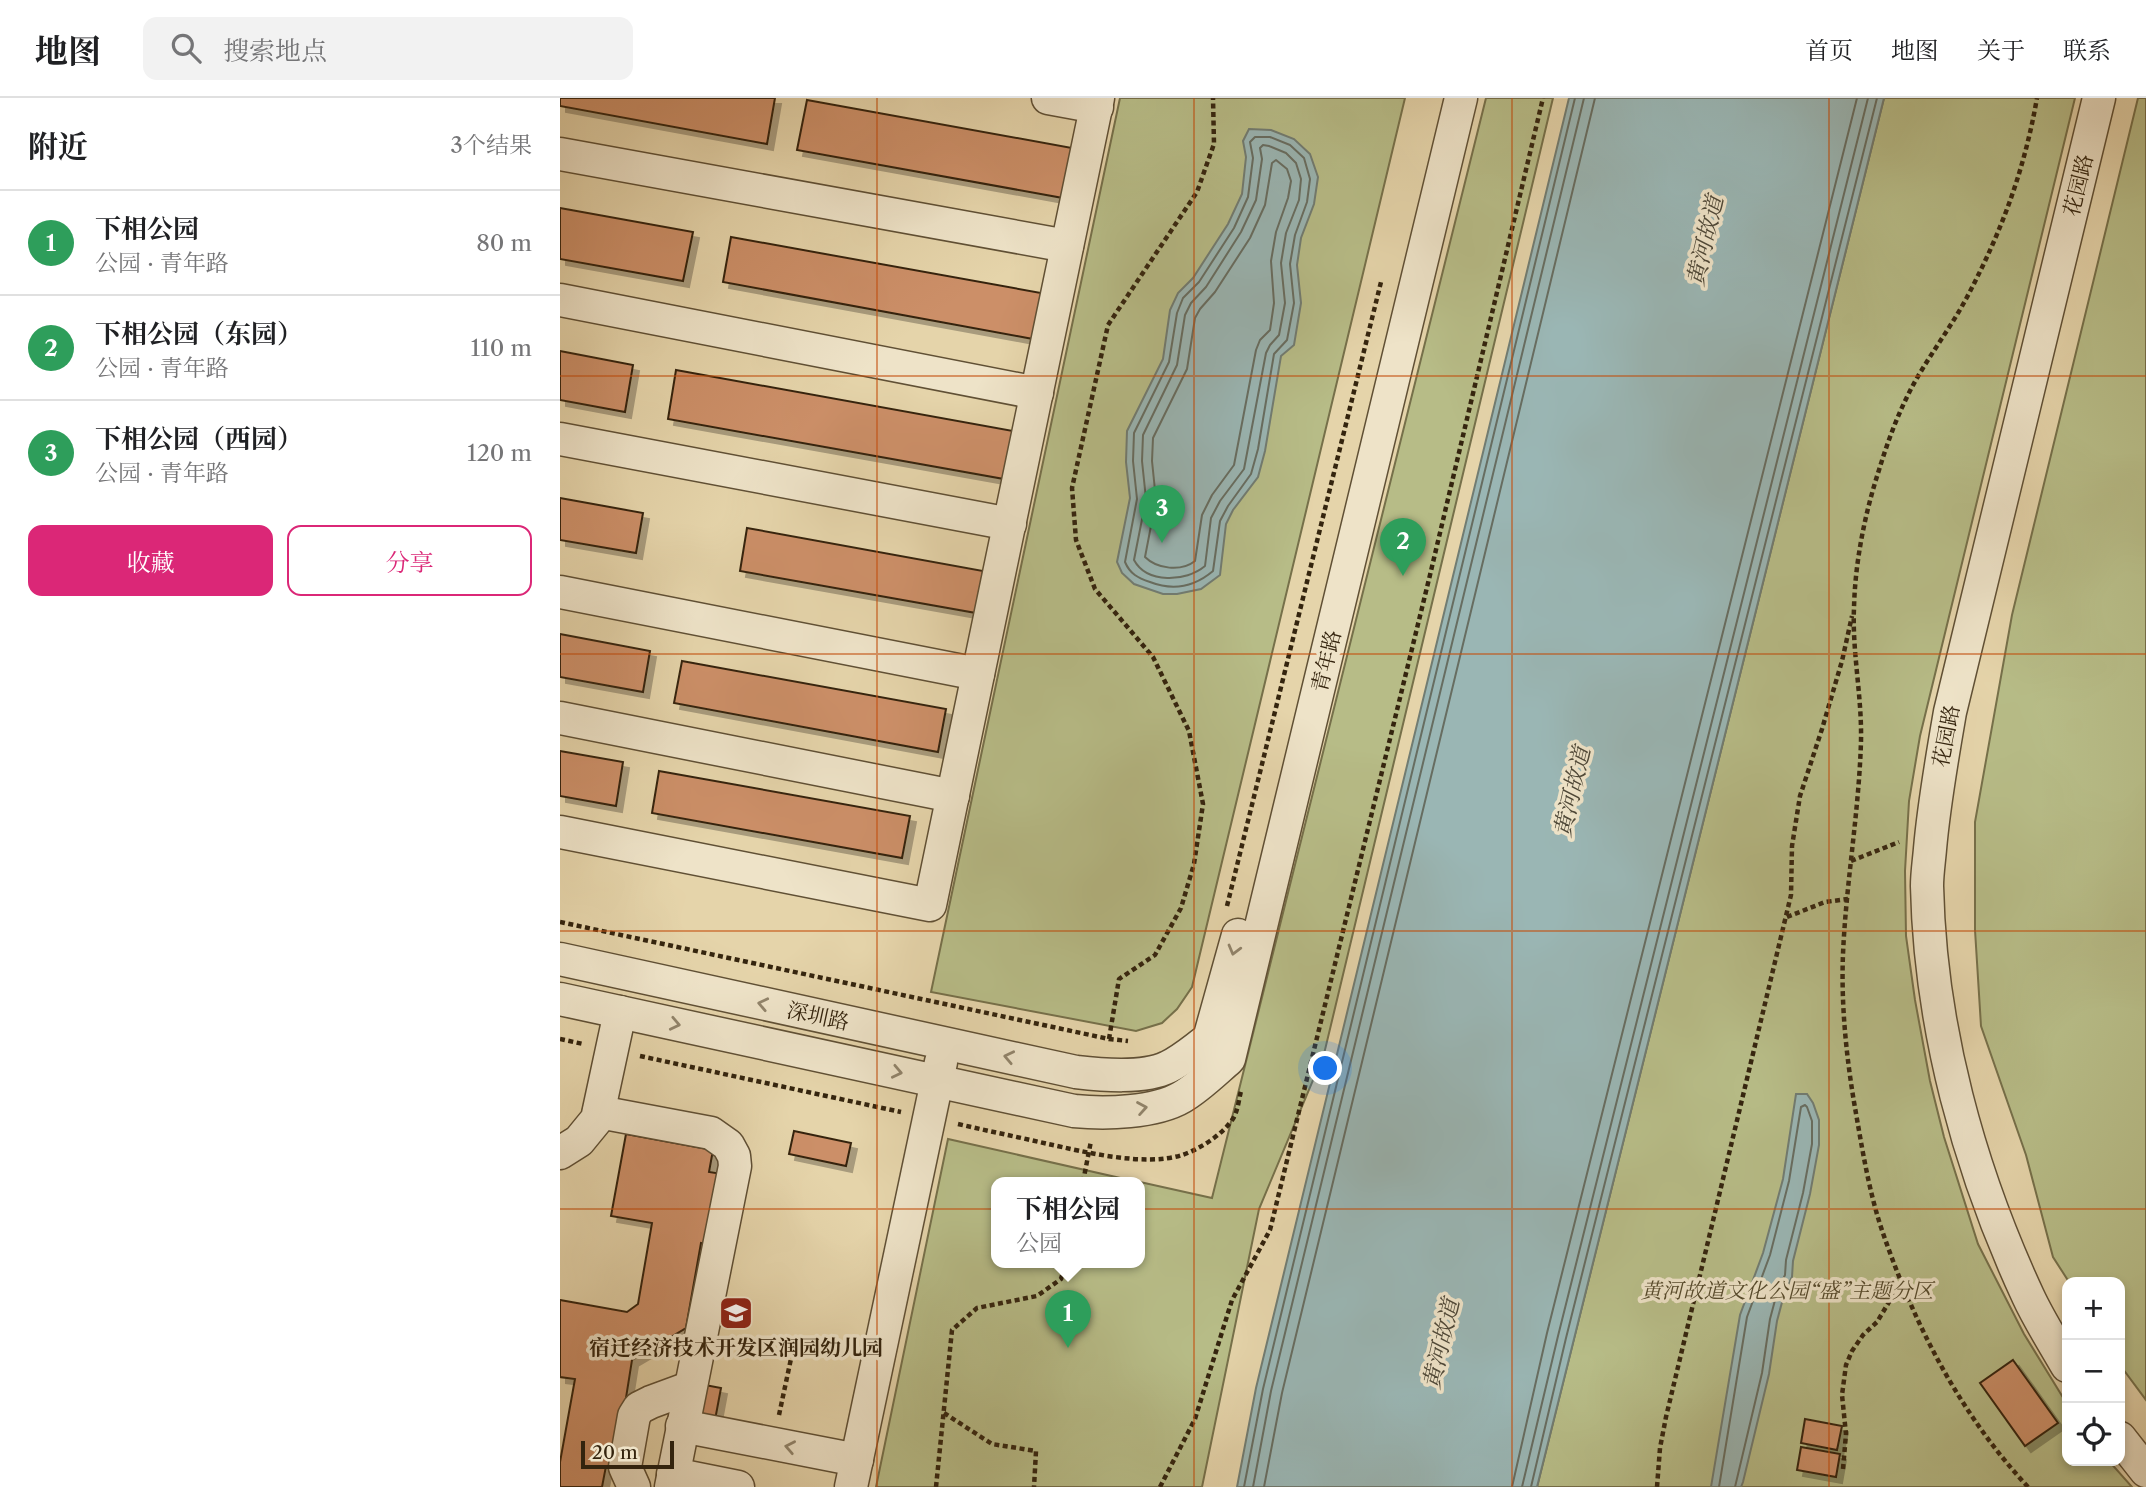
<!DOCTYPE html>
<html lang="zh">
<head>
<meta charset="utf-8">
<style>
  :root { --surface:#fff; --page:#f2f2f2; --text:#202124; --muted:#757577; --line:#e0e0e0; --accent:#db2777 }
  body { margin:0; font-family:"Libre Caslon Text","Noto Serif SC",serif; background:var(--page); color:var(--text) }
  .controls { position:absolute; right:21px; bottom:21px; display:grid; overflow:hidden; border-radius:14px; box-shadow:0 4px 10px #0003 }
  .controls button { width:63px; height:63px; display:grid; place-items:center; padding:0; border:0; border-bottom:2px solid var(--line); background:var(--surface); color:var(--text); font:35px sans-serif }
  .scale { position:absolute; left:21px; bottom:18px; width:93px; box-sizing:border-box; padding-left:7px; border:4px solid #34240e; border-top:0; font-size:19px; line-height:24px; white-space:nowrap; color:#34240e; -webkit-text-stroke:5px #eee3c8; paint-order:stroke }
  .you { position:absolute; left:766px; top:971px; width:24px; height:24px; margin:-18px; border:5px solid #fff; border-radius:50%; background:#1a73e8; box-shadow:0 0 0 10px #1a73e833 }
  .badge { display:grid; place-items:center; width:46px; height:46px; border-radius:50%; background:var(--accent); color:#fff; font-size:23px; font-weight:700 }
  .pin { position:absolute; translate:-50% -58px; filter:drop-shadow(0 2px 4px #0008) }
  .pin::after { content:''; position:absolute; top:37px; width:24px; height:21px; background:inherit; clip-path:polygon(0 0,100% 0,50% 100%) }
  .popup { position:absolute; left:431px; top:1079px; width:154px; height:91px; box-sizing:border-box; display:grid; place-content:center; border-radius:14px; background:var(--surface); filter:drop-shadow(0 2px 5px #0005); font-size:23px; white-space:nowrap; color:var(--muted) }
  .popup b { font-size:26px; color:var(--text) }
  .popup::after { content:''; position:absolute; left:50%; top:100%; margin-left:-14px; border:14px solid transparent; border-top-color:var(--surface) }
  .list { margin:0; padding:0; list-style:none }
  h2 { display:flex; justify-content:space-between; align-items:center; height:91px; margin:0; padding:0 28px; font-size:30px }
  h2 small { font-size:23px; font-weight:400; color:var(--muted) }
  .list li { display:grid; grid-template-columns:46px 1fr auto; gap:21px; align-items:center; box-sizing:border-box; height:105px; padding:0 28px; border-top:2px solid var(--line) }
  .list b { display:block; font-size:26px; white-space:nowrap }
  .list p { margin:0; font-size:23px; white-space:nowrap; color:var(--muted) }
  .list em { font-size:23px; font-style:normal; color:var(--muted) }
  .actions { display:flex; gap:14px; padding:21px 28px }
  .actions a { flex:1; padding:16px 0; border:2px solid var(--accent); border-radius:14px; text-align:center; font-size:24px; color:var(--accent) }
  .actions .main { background:var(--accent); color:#fff }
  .icon { flex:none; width:38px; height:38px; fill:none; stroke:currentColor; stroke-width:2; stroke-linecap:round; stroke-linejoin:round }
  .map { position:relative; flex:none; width:1586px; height:1389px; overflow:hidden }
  header { display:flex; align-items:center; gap:42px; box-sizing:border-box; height:98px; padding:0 35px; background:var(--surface); border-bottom:2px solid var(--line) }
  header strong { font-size:33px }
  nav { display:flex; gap:38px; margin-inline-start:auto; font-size:24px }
  .search { width:490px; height:63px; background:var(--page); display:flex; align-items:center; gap:18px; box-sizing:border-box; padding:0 24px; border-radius:14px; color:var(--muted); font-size:26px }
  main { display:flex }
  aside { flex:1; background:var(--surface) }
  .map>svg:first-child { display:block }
</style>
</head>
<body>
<header>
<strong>地图</strong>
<div class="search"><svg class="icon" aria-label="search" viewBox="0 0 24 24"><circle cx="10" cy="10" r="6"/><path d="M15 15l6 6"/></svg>搜索地点</div>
<nav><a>首页</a><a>地图</a><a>关于</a><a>联系</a></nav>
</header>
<main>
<aside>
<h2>附近<small>3个结果</small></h2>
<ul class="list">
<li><span class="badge" style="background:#2e9e5b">1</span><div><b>下相公园</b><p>公园 · 青年路</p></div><em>80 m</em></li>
<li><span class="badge" style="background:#2e9e5b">2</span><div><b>下相公园（东园）</b><p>公园 · 青年路</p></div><em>110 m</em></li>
<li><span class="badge" style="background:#2e9e5b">3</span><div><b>下相公园（西园）</b><p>公园 · 青年路</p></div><em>120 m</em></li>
</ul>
<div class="actions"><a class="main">收藏</a><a>分享</a></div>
</aside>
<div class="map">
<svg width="1586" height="1389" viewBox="0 0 1586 1389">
  <defs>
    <filter id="shadow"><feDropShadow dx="6" dy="6" stdDeviation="0" flood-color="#0004"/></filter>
  </defs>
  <rect width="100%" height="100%" fill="#e5d4aa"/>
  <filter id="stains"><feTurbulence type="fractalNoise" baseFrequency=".00286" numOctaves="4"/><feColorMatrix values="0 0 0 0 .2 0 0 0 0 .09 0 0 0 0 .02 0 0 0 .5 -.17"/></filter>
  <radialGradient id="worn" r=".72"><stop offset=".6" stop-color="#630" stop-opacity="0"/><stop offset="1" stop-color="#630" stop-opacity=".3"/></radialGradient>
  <g fill="#b7bc87" stroke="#76704a" stroke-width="2">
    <path d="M 560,0 L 845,0 L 632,889 L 617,911 L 602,925 L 576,933 L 371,894 Z"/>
    <path d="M 926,0 L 993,0 L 764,956 L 699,1111 L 642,1389 L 316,1389 L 388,1041 L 578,1084 L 436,1084 L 436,1164 L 580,1164 L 580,1084 L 652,1100 Z"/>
    <path d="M 1324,0 L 1515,0 L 1360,638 L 1349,703 L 1345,773 L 1346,838 L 1355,902 L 1370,983 L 1384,1039 L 1418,1146 L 1464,1236 L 1507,1306 L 1507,1363 L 1549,1363 L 1572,1389 L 977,1389 Z"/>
    <path d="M 1578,0 L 1586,0 L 1586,1302 L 1560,1267 L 1560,1184 L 1509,1184 L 1493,1159 L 1466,1057 L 1421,928 L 1415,832 L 1415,724 L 1452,517 Z"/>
  </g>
  <g fill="#9ab6b4" stroke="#717c72" stroke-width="2">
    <path d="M 1009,0 L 1324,0 L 977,1389 L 677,1389 L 696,1290 Z"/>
    <path d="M 689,31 L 711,32 L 734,41 L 750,56 L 758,79 L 754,106 L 741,140 L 737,167 L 741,205 L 734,247 L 721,258 L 705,353 L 698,379 L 673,412 L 666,426 L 660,477 L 641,491 L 617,496 L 603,496 L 574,486 L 562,475 L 557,464 L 570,400 L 566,364 L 567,333 L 603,261 L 610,212 L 618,195 L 633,180 L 668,126 L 682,96 L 686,59 L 683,43 Z"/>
    <path d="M 1236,996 L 1247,996 L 1253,1005 L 1259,1022 L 1259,1047 L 1250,1096 L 1233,1163 L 1232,1179 L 1225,1193 L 1217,1223 L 1209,1276 L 1183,1384 L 1181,1389 L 1151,1389 L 1180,1217 L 1203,1155 L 1223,1081 Z"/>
  </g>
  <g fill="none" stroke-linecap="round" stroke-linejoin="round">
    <g stroke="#676d61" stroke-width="2">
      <path d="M 695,39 L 710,39 L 730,47 L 744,60 L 750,81 L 747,104 L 735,137 L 730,166 L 734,205 L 727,242 L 714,256 L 698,351 L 691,376 L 668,408 L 660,423 L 653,473 C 634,489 613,493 590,484 C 578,480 570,476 565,464 L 577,401 L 573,363 L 574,335 L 609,264 L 617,215 L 623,200 L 639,184 L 674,130 L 688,99 L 693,60 L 690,44 Z"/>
      <path d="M 703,47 L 709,48 L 726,55 L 736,65 L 741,81 L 739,102 L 726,135 L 721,165 L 725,205 L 719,237 L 710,247 L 706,255 L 684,371 L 660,403 L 651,420 L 645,468 C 626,484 587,486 574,462 L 586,401 L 582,363 L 583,337 L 617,267 L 625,217 L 631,205 L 646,189 L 681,134 L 696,102 L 702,61 L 700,50 Z"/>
      <path d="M 716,62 L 727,71 L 731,83 L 728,100 L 716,134 L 711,163 L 714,205 L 710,232 L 700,242 L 696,252 L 674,367 L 652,397 L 642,417 L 635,463 C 621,474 597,471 585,459 L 596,402 L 592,363 L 593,340 L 627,271 L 635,220 L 640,211 L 655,194 L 690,140 L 705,107 L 712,65 Z"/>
      <path d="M 684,1389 L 703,1291 L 1015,0"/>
      <path d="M 693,1389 L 711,1293 L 1024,0"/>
      <path d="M 704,1389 L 722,1295 L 1035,0"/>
      <path d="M 952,1389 L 987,1235 L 1297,0"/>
      <path d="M 962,1389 L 998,1238 L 1308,0"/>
      <path d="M 971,1389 L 1006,1240 L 1317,0"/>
      <path d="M 1159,1389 L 1187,1219 L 1210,1157 L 1229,1083 L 1241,1009 L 1245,1007 L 1247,1009 L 1252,1023 L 1252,1046 L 1243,1095 L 1226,1162 L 1225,1177 L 1218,1191 L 1210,1221 L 1202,1275 L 1175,1389"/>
    </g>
  </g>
  <g fill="#cc8f67" stroke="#34240e" stroke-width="2" filter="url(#shadow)">
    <path d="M 0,0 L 215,0 L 207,46 L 0,8 Z"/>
    <path d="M 247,2 L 512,50 L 503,100 L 237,52 Z"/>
    <path d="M 0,110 L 133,134 L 123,183 L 0,161 Z"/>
    <path d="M 171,139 L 481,195 L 473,241 L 163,184 Z"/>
    <path d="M 0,253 L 73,267 L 65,314 L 0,302 Z"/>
    <path d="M 116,272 L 453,333 L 444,381 L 108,321 Z"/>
    <path d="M 0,400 L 83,415 L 76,455 L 0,442 Z"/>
    <path d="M 187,430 L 423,473 L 416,515 L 180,473 Z"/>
    <path d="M 0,536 L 90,553 L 83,594 L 0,579 Z"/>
    <path d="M 122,563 L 386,611 L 378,654 L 114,605 Z"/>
    <path d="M 0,653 L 63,664 L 56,708 L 0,698 Z"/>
    <path d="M 99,673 L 350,718 L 342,760 L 92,715 Z"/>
    <path d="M 234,1033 L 291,1045 L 286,1068 L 229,1056 Z"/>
    <path d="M 66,1036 L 153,1052 L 149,1074 L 162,1076 L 145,1146 L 141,1145 L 126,1230 L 72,1262 L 55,1369 L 46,1368 L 42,1389 L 0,1389 L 0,1364 L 15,1281 L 0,1279 L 0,1202 L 67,1214 L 78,1206 L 92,1125 L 51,1118 Z"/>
    <path d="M 1453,1262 L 1498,1325 L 1465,1348 L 1420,1285 Z"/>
    <path d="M 145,1287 L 161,1290 L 155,1322 L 139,1319 Z"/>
    <path d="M 1245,1321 L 1282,1328 L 1277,1352 L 1241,1345 Z"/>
    <path d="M 1241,1349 L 1280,1356 L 1276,1379 L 1237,1372 Z"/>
  </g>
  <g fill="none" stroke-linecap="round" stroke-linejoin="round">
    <g stroke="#605035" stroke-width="35">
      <g id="minor">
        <path d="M 488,0 L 537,9"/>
        <path d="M 0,56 L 507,148"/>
        <path d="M 0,202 L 477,295"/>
        <path d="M 0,341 L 450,426"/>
        <path d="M 0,494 L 418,576"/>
        <path d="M 0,620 L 393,698"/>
        <path d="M 0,734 L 370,807 L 538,0"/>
        <path d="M 0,861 L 516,974 C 542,977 584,981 608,969 C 623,962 636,950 649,941 L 678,837"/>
        <path d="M 0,901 L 514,1013 C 545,1016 595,1015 622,999 C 639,989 654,974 669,961 L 901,0"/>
        <path d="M 39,1014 L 151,1035 L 168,1047 L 174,1058 L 175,1068 L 111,1389"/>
        <path d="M 0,1055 L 19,1043 L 37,1021 L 60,914"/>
        <path d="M 1507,1268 C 1494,1245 1479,1222 1468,1198 C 1409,1071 1370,929 1367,788 C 1367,776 1369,763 1370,751 C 1374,705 1382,660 1390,614 L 1539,0"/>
        <path d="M 122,1328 L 297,1362"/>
        <path d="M 1560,1340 L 1586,1373"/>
        <path d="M 113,1376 L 178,1389"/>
        <path d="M 74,1389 L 65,1369 L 74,1318 L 79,1310 L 91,1304 L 129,1290"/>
        <path d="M 291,1389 L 381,964"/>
      </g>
    </g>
    <g stroke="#34240e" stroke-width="4.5" stroke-dasharray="5 3.5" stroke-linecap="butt">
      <path d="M 1291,763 L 1339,744"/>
      <path d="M 667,808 L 821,184"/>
      <path d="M 1227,819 L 1265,804 L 1288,801"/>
      <path d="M 0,824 L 549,941 L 568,943"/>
      <path d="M 0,941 L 23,946"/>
      <path d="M 549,941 L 559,881 L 595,857 L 621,810 L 634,766 L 643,706 L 629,633 L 593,559 L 535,491 L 516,442 L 512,390 L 548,227 L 637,94 L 654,46 L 653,0"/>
      <path d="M 80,958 L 341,1014"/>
      <path d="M 398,1026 C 428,1033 458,1039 488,1046 C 525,1054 585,1069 622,1057 C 640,1051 664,1036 674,1019 C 678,1011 679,1001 681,993"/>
      <path d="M 523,1084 L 531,1043"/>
      <path d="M 384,1315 L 432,1346 L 476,1353 L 474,1389"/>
      <path d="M 219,1317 L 232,1256"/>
      <path d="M 1283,1371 L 1286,1336 L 1282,1297 L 1286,1267 L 1292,1253 L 1303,1237 L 1317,1224 L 1341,1184"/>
      <path d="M 376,1389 L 392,1232 L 417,1210 L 477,1198 L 501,1181 L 506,1164"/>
      <path d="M 600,1389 L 635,1321 L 672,1202 L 710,1132 L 870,477 L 983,0"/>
      <path d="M 1097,1389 L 1100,1350 L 1106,1319 L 1231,797 L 1232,748 L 1240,698 L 1262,631 L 1282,563 L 1292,518"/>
      <path d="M 1468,1389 C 1402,1318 1357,1232 1325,1141 C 1309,1097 1302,1049 1294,1004 C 1286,956 1281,905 1283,856 C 1286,785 1299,714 1301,643 C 1302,598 1292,554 1294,510 C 1295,464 1305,415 1319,372 C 1330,336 1343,302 1363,270 C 1377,247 1393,225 1406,201 C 1441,135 1464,74 1477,0"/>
    </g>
    <use href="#minor" stroke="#eee3c8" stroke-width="32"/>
  </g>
  <defs><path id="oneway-chevron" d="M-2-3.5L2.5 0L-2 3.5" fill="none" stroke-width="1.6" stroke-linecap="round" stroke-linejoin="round" transform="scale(1.75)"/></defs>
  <g stroke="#91846b">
    <use href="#oneway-chevron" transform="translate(674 852) rotate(105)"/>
    <use href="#oneway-chevron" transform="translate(203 906) rotate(-168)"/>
    <use href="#oneway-chevron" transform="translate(115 926) rotate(12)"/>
    <use href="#oneway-chevron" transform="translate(449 959) rotate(-168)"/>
    <use href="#oneway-chevron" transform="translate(337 974) rotate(12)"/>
    <use href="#oneway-chevron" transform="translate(582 1010) rotate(-10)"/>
    <use href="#oneway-chevron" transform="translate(230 1349) rotate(-169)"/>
  </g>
  <path fill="none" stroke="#c44e0c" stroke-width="2" stroke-opacity="0.55" d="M 317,0 L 317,1389M 634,0 L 634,1389M 952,0 L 952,1389M 1269,0 L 1269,1389M 0,278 L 1586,278M 0,556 L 1586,556M 0,833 L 1586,833M 0,1111 L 1586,1111"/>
  <defs>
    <g id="school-square" transform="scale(1.75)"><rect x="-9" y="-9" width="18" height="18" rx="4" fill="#8f2418" stroke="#eee3c8"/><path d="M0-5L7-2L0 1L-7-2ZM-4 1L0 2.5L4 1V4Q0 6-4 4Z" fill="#fff"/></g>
  </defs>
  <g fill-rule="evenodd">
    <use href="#school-square" x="176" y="1215"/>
  </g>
  <g text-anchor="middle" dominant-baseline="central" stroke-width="7" stroke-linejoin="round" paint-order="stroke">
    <g font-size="21" fill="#34240e" stroke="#eee3c8">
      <text transform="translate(1518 87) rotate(-76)">花园路</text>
      <text transform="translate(766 563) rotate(-76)">青年路</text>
      <text transform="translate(1386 638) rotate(-79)">花园路</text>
      <text transform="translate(258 918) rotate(12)">深圳路</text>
    </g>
    <g font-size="21" font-style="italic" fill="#554a2c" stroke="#eee3c8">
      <text x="1227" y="1192">黄河故道文化公园“盛”主题分区</text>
    </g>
    <g font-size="21" font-weight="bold" fill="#34240e" stroke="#eee3c8">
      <text x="176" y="1249">宿迁经济技术开发区润园幼儿园</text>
    </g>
    <g font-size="23" font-style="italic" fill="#4e4838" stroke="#eee3c8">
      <text transform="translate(1145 143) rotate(-77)">黄河故道</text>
      <text transform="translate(1012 694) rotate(-77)">黄河故道</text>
      <text transform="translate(881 1246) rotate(-77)">黄河故道</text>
    </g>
  </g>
  <rect width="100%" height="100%" filter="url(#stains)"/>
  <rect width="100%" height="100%" fill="url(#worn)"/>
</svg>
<div class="controls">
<button>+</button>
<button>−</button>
<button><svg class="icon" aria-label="locate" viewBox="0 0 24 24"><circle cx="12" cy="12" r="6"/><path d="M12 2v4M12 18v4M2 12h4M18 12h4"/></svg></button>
</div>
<div class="scale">20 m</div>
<div class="you"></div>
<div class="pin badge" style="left:508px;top:1250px;background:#2e9e5b">1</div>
<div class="popup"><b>下相公园</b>公园</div>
<div class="pin badge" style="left:843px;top:478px;background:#2e9e5b">2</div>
<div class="pin badge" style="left:602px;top:445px;background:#2e9e5b">3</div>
</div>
</main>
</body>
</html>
